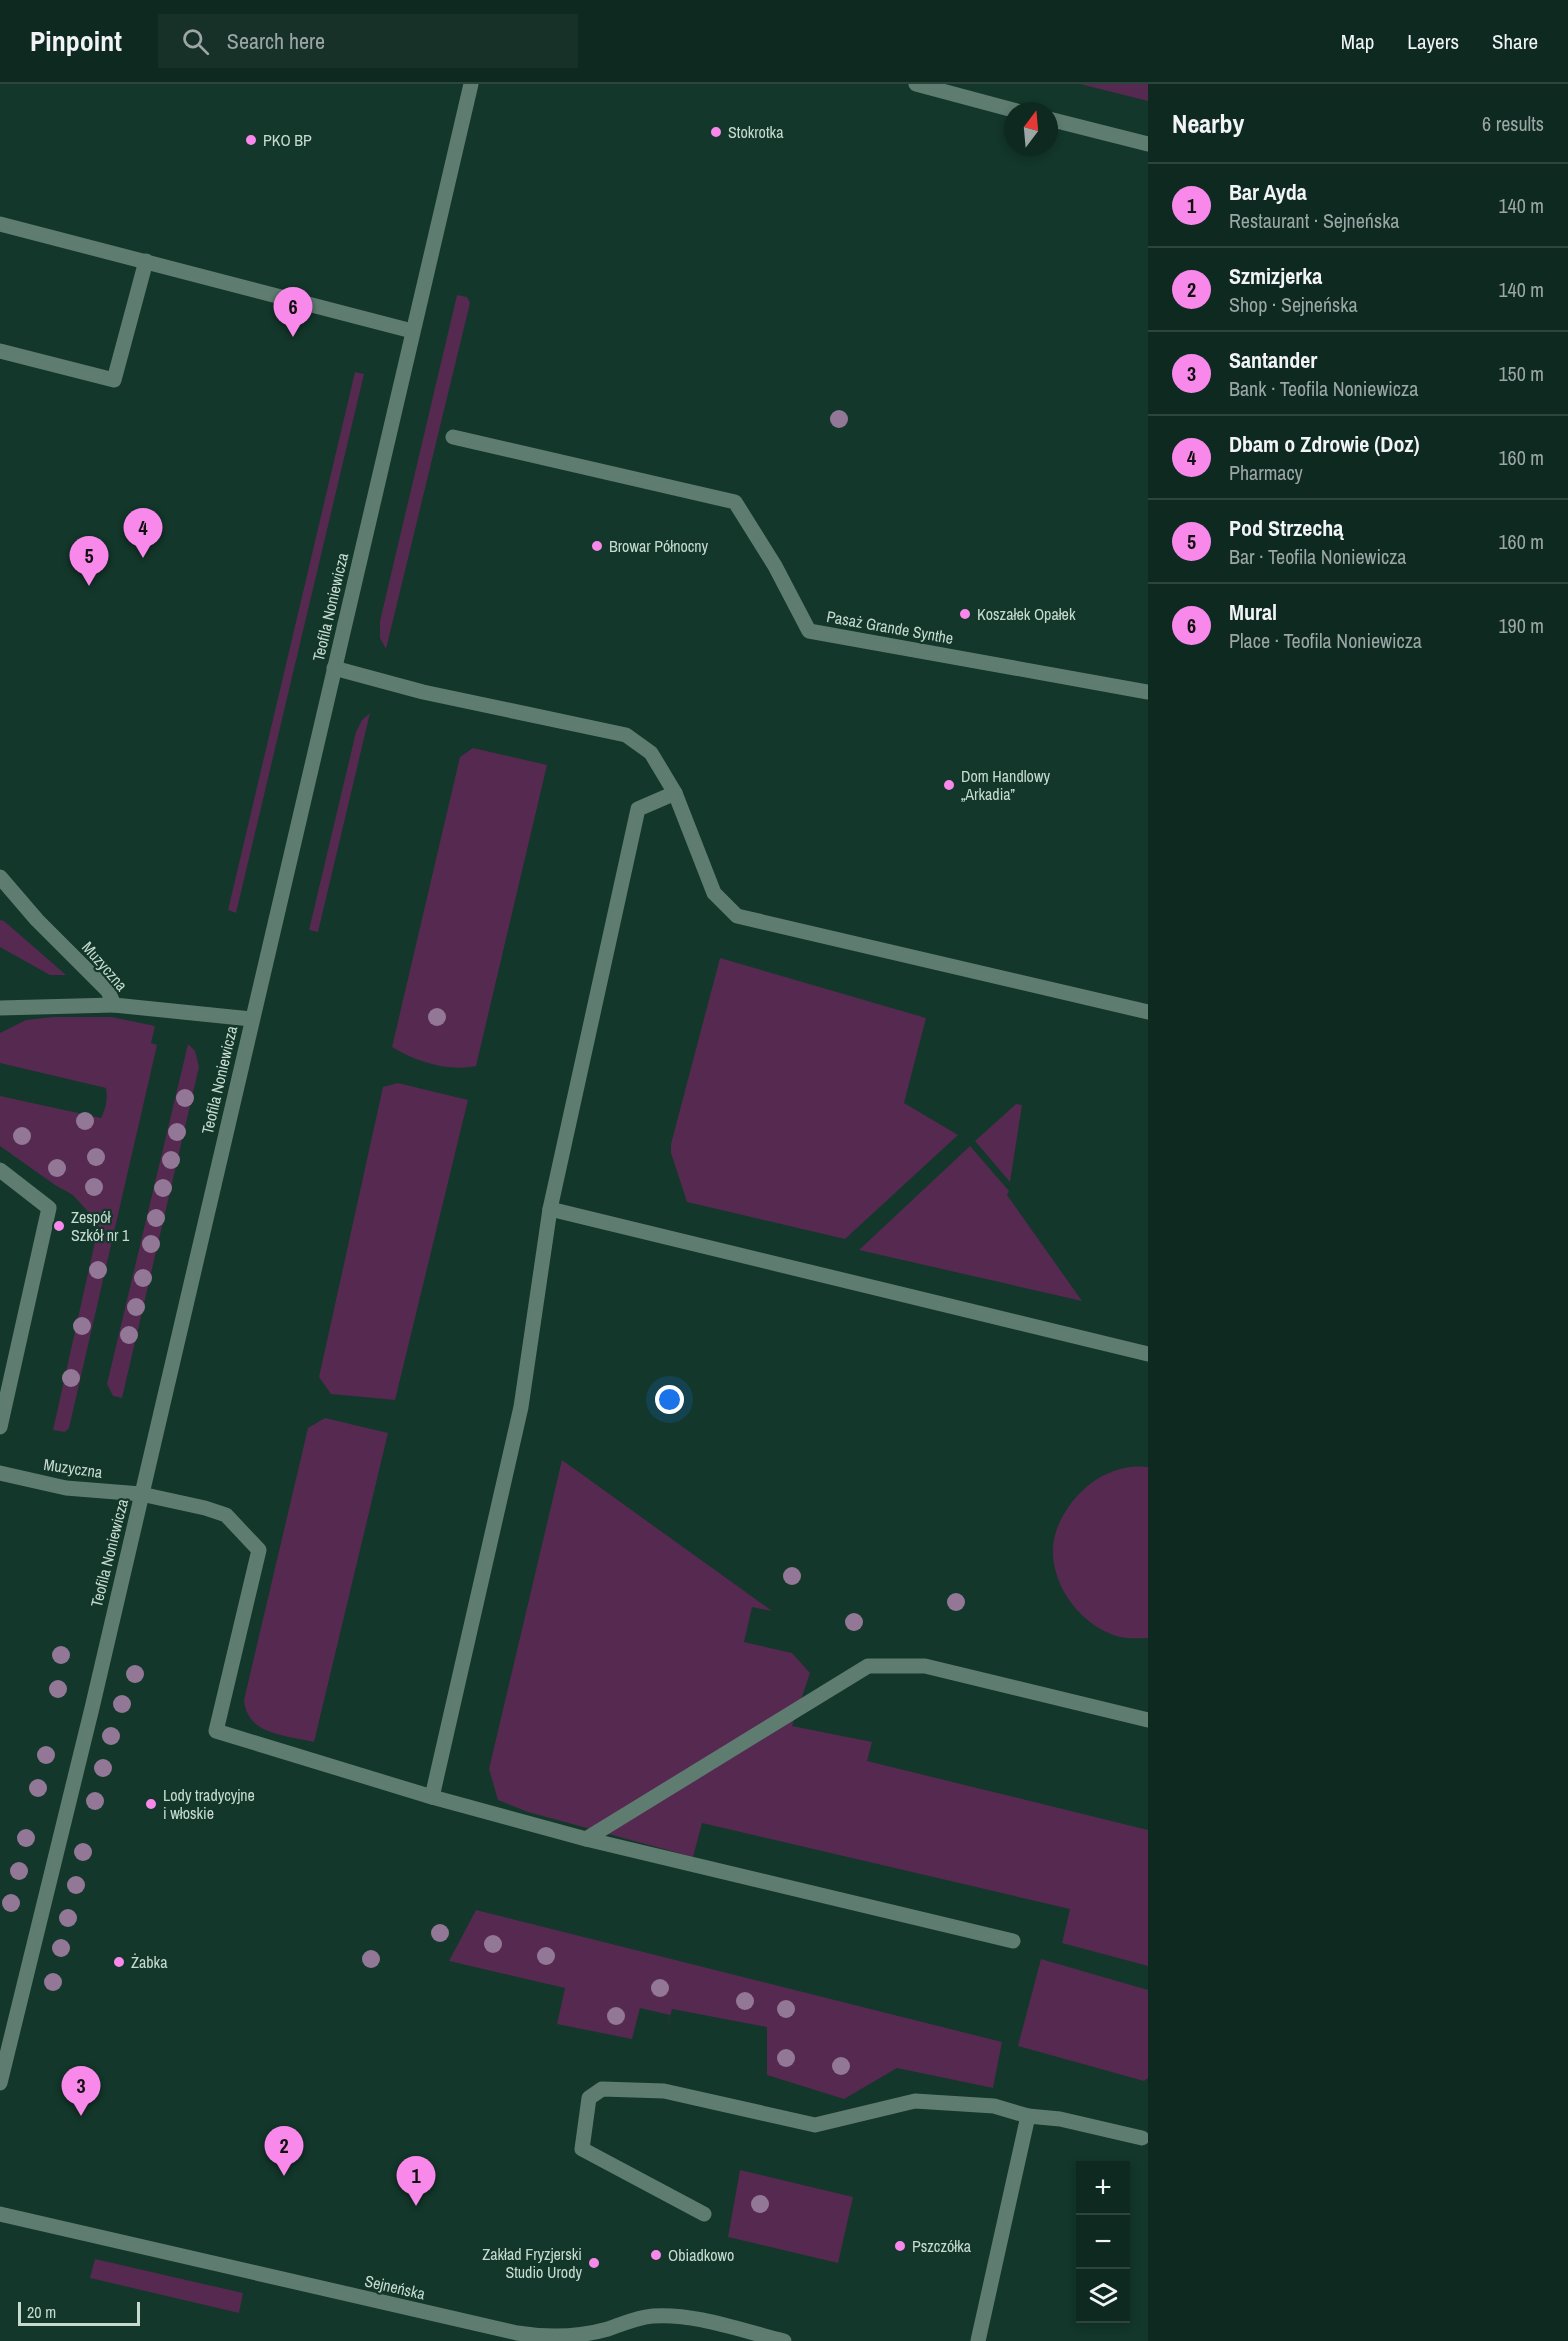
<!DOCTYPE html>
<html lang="en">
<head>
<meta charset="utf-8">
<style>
  :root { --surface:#0e2920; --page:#173129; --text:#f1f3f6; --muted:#9ba6a5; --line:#2e453e; --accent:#f888ea }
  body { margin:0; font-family:"Archivo Narrow",sans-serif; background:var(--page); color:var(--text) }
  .controls { position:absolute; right:18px; bottom:18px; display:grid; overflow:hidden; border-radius:0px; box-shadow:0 3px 9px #0003 }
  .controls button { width:54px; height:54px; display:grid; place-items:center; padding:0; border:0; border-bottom:2px solid var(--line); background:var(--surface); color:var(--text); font:30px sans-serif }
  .compass { position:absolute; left:1004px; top:18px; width:54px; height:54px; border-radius:50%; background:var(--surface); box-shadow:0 3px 9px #0003; rotate:16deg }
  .scale { position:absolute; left:18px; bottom:15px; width:122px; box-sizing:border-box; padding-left:6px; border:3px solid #c6dad0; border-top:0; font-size:16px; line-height:21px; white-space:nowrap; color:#c6dad0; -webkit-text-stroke:4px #13372a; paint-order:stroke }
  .you { position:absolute; left:670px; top:1316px; width:21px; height:21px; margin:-15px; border:4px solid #fff; border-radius:50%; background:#1a73e8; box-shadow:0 0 0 9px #1a73e833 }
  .badge { display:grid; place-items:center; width:39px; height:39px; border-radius:50%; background:var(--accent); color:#111; font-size:20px; font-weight:700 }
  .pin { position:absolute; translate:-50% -50px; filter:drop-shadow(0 2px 3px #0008) }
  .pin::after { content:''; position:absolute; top:32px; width:21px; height:18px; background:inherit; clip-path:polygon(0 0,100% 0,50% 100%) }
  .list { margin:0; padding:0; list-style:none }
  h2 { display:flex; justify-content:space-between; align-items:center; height:78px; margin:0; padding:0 24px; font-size:26px }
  h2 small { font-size:20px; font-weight:400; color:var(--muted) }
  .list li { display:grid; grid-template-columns:39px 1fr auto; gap:18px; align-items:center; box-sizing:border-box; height:84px; padding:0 24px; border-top:2px solid var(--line) }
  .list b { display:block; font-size:22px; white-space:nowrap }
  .list p { margin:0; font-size:20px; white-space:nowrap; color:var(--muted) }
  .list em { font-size:20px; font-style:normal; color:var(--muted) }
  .icon { flex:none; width:33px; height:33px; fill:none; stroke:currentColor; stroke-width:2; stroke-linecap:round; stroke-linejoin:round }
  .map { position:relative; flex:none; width:1148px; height:2257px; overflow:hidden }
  header { display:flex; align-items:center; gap:36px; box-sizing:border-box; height:84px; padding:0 30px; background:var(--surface); border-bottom:2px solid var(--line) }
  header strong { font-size:28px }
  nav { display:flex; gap:33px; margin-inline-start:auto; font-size:21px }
  .search { width:420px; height:54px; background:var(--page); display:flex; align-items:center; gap:15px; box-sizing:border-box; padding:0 21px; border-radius:0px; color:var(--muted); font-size:22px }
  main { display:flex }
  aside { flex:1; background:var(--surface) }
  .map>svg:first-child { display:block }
</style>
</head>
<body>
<header>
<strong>Pinpoint</strong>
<div class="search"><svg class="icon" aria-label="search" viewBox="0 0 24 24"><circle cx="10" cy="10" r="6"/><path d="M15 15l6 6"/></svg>Search here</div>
<nav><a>Map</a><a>Layers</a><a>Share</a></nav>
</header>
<main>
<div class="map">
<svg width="1148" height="2257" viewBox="0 0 1148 2257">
  <rect width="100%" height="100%" fill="#13372a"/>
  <g fill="#552950">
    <path d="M 1080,0 L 1148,0 L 1148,17 Z"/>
    <path d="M 457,211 L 467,213 L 470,219 L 386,565 L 380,554 L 380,537 Z"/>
    <path d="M 355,288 L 364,290 L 236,829 L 228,826 Z"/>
    <path d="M 370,629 L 318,848 L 309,846 L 356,648 L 362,636 Z"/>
    <path d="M 473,664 L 547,681 L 476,982 C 449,988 416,978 392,963 L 460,673 Z"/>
    <path d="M 0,836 L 4,837 L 66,891 L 50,891 L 0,863 Z"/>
    <path d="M 720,874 L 926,934 L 904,1019 L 958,1051 L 845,1155 L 687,1118 L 671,1069 L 671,1060 Z"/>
    <path d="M 54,933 L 112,933 L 155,942 L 151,959 L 157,961 L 69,1344 L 65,1348 L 53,1346 L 99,1140 L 73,1111 L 55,1101 L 0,1062 L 0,1012 L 101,1034 C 106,1024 108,1015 106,1004 L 0,979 L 0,949 L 26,936 Z"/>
    <path d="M 188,960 L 195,967 L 199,983 L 122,1314 L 113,1312 L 107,1300 Z"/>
    <path d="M 398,999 L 468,1016 L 395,1316 L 331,1310 L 319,1293 L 383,1003 Z"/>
    <path d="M 1016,1020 L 1022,1021 L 1010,1098 L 975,1057 Z"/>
    <path d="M 970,1062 L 1009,1107 L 1007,1111 L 1082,1217 L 859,1166 Z"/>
    <path d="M 325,1334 L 388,1349 L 314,1658 C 286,1651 247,1651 244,1616 L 308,1344 Z"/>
    <path d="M 562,1376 L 772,1527 L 752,1523 L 744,1558 L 792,1569 L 810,1589 L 792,1642 L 872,1658 L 867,1677 L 1148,1746 L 1148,1882 L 1062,1859 L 1070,1825 L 702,1739 L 693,1773 L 528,1728 L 498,1716 L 489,1685 Z"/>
    <path d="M 1148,1383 L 1148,1554 C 1139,1554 1129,1555 1120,1553 C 1076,1542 1039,1487 1058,1442 C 1073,1406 1109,1378 1148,1383 Z"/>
    <path d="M 476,1826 L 1002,1958 L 993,2004 L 897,1984 L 844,2015 L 767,1991 L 767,1943 L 672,1925 L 662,1962 L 670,1931 L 640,1924 L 632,1955 L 557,1940 L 565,1904 L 449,1877 Z"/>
    <path d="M 1041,1875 L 1148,1906 L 1148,1994 L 1144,1997 L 1018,1962 Z"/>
    <path d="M 740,2086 L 853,2113 L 838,2179 L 728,2153 Z"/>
    <path d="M 95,2175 L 243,2209 L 239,2229 L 90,2194 Z"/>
  </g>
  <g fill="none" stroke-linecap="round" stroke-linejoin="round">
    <g stroke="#5e7d70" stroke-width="15">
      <path d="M 916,0 L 1017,27"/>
      <path d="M 1049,35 L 1148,60"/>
      <path d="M 0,140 L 412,247"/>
      <path d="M 0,267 L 114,296 L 146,177"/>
      <path d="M 453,353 L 735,418 L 775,482 L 809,547 L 1148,608"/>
      <path d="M 334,584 L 423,608 L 626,651 L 651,669 L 675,709 L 714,809 L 737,832 L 1148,928"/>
      <path d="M 675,709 L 638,725 L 550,1125 L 1148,1270"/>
      <path d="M 0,793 L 37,836 L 108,907 L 114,921 L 251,935"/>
      <path d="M 0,924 L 114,921"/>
      <path d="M 0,1086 L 49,1124 L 0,1343"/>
      <path d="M 0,1389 L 66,1404 L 141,1410 L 205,1424 L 226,1431 L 259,1466 L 216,1647 L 432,1713 L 586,1755 L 868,1582 L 925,1582 L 1148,1636"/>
      <path d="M 432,1713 L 521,1323 L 550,1125"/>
      <path d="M 586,1755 L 1013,1857"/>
      <path d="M 0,1999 L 92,1624 L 471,0"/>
      <path d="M 1028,2032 L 1060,2035 L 1142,2054"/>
      <path d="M 0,2130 L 517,2249 C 548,2254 579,2253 608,2245 C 623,2240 637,2233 653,2232 C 696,2229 742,2247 784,2257"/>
      <path d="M 704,2130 L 582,2065 L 589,2014 L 602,2005 L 664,2007 L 815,2041 L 915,2017 L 994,2022 L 1028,2032 L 978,2257"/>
    </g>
  </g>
  <g fill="#927896">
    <circle cx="839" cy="335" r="9"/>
    <circle cx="437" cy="933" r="9"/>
    <circle cx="185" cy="1014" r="9"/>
    <circle cx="85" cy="1037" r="9"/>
    <circle cx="177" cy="1048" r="9"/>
    <circle cx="22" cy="1052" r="9"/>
    <circle cx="96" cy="1073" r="9"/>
    <circle cx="171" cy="1076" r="9"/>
    <circle cx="57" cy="1084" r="9"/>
    <circle cx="94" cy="1103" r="9"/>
    <circle cx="163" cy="1104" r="9"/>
    <circle cx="156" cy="1134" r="9"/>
    <circle cx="151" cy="1160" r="9"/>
    <circle cx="98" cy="1186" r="9"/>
    <circle cx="143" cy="1194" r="9"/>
    <circle cx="136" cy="1223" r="9"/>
    <circle cx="82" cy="1242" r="9"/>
    <circle cx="129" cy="1251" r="9"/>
    <circle cx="71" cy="1294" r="9"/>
    <circle cx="792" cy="1492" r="9"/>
    <circle cx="956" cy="1518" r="9"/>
    <circle cx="854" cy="1538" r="9"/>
    <circle cx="61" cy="1571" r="9"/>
    <circle cx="135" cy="1590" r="9"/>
    <circle cx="58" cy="1605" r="9"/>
    <circle cx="122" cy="1620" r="9"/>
    <circle cx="111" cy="1652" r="9"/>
    <circle cx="46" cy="1671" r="9"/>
    <circle cx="103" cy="1684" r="9"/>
    <circle cx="38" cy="1704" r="9"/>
    <circle cx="95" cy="1717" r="9"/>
    <circle cx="26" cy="1754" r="9"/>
    <circle cx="83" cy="1768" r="9"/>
    <circle cx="19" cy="1787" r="9"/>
    <circle cx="76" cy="1801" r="9"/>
    <circle cx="11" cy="1819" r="9"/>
    <circle cx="68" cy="1834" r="9"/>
    <circle cx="440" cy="1849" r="9"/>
    <circle cx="493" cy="1860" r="9"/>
    <circle cx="61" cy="1864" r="9"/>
    <circle cx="546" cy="1872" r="9"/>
    <circle cx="371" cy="1875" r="9"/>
    <circle cx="53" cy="1898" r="9"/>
    <circle cx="660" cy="1904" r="9"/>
    <circle cx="745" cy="1917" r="9"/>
    <circle cx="786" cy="1925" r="9"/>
    <circle cx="616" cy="1932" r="9"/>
    <circle cx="786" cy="1974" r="9"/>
    <circle cx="841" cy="1982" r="9"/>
    <circle cx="760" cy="2120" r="9"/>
  </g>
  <g fill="#f888ea" stroke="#13372a" stroke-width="2">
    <circle cx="716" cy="48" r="6"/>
    <circle cx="251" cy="56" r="6"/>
    <circle cx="597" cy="462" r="6"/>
    <circle cx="965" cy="530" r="6"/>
    <circle cx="949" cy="701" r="6"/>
    <circle cx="59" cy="1142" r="6"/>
    <circle cx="151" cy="1720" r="6"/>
    <circle cx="119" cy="1878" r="6"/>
    <circle cx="900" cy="2162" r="6"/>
    <circle cx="656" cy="2171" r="6"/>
    <circle cx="594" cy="2179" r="6"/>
  </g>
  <g text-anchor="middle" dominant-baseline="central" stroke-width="4.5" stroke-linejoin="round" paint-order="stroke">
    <g font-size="16" fill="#c6dad0" stroke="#13372a" text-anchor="start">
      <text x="728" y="48">Stokrotka</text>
      <text x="263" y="56">PKO BP</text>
      <text x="609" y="462">Browar Północny</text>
      <text x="977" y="530">Koszałek Opałek</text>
      <text x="961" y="692">Dom Handlowy<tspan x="961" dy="18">„Arkadia”</tspan></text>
      <text x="71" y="1133">Zespół<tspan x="71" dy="18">Szkół nr 1</tspan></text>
      <text x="163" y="1711">Lody tradycyjne<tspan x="163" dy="18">i włoskie</tspan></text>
      <text x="131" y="1878">Żabka</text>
      <text x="912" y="2162">Pszczółka</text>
      <text x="582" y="2170" text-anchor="end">Zakład Fryzjerski<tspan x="582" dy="18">Studio Urody</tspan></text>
      <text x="668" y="2171">Obiadkowo</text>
    </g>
    <g font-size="16" fill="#c6dad0" stroke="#13372a">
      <text transform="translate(330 523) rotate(-77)">Teofila Noniewicza</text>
      <text transform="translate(890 543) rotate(10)">Pasaż Grande Synthe</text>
      <text transform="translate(105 882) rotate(49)">Muzyczna</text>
      <text transform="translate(219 996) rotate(-77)">Teofila Noniewicza</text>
      <text transform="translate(73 1384) rotate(8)">Muzyczna</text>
      <text transform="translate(109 1469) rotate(-76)">Teofila Noniewicza</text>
      <text transform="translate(395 2203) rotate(13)">Sejneńska</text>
    </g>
  </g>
</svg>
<div class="controls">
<button>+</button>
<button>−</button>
<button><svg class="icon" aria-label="layers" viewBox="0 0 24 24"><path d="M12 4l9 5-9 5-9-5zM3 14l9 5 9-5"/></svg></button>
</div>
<svg class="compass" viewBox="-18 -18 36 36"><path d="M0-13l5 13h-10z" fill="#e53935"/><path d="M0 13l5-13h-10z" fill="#9ba6a5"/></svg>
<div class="scale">20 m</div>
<div class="you"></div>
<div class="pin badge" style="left:416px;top:2122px">1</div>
<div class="pin badge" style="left:284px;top:2092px">2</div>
<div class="pin badge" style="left:81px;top:2032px">3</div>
<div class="pin badge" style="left:143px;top:474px">4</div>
<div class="pin badge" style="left:89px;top:502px">5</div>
<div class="pin badge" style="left:293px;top:253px">6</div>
</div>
<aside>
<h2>Nearby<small>6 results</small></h2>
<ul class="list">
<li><span class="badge">1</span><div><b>Bar Ayda</b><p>Restaurant · Sejneńska</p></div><em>140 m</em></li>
<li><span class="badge">2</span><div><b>Szmizjerka</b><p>Shop · Sejneńska</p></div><em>140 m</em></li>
<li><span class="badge">3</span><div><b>Santander</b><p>Bank · Teofila Noniewicza</p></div><em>150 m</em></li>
<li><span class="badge">4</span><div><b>Dbam o Zdrowie (Doz)</b><p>Pharmacy</p></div><em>160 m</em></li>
<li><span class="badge">5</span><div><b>Pod Strzechą</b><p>Bar · Teofila Noniewicza</p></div><em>160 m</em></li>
<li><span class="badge">6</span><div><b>Mural</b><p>Place · Teofila Noniewicza</p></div><em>190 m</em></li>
</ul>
</aside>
</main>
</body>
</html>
